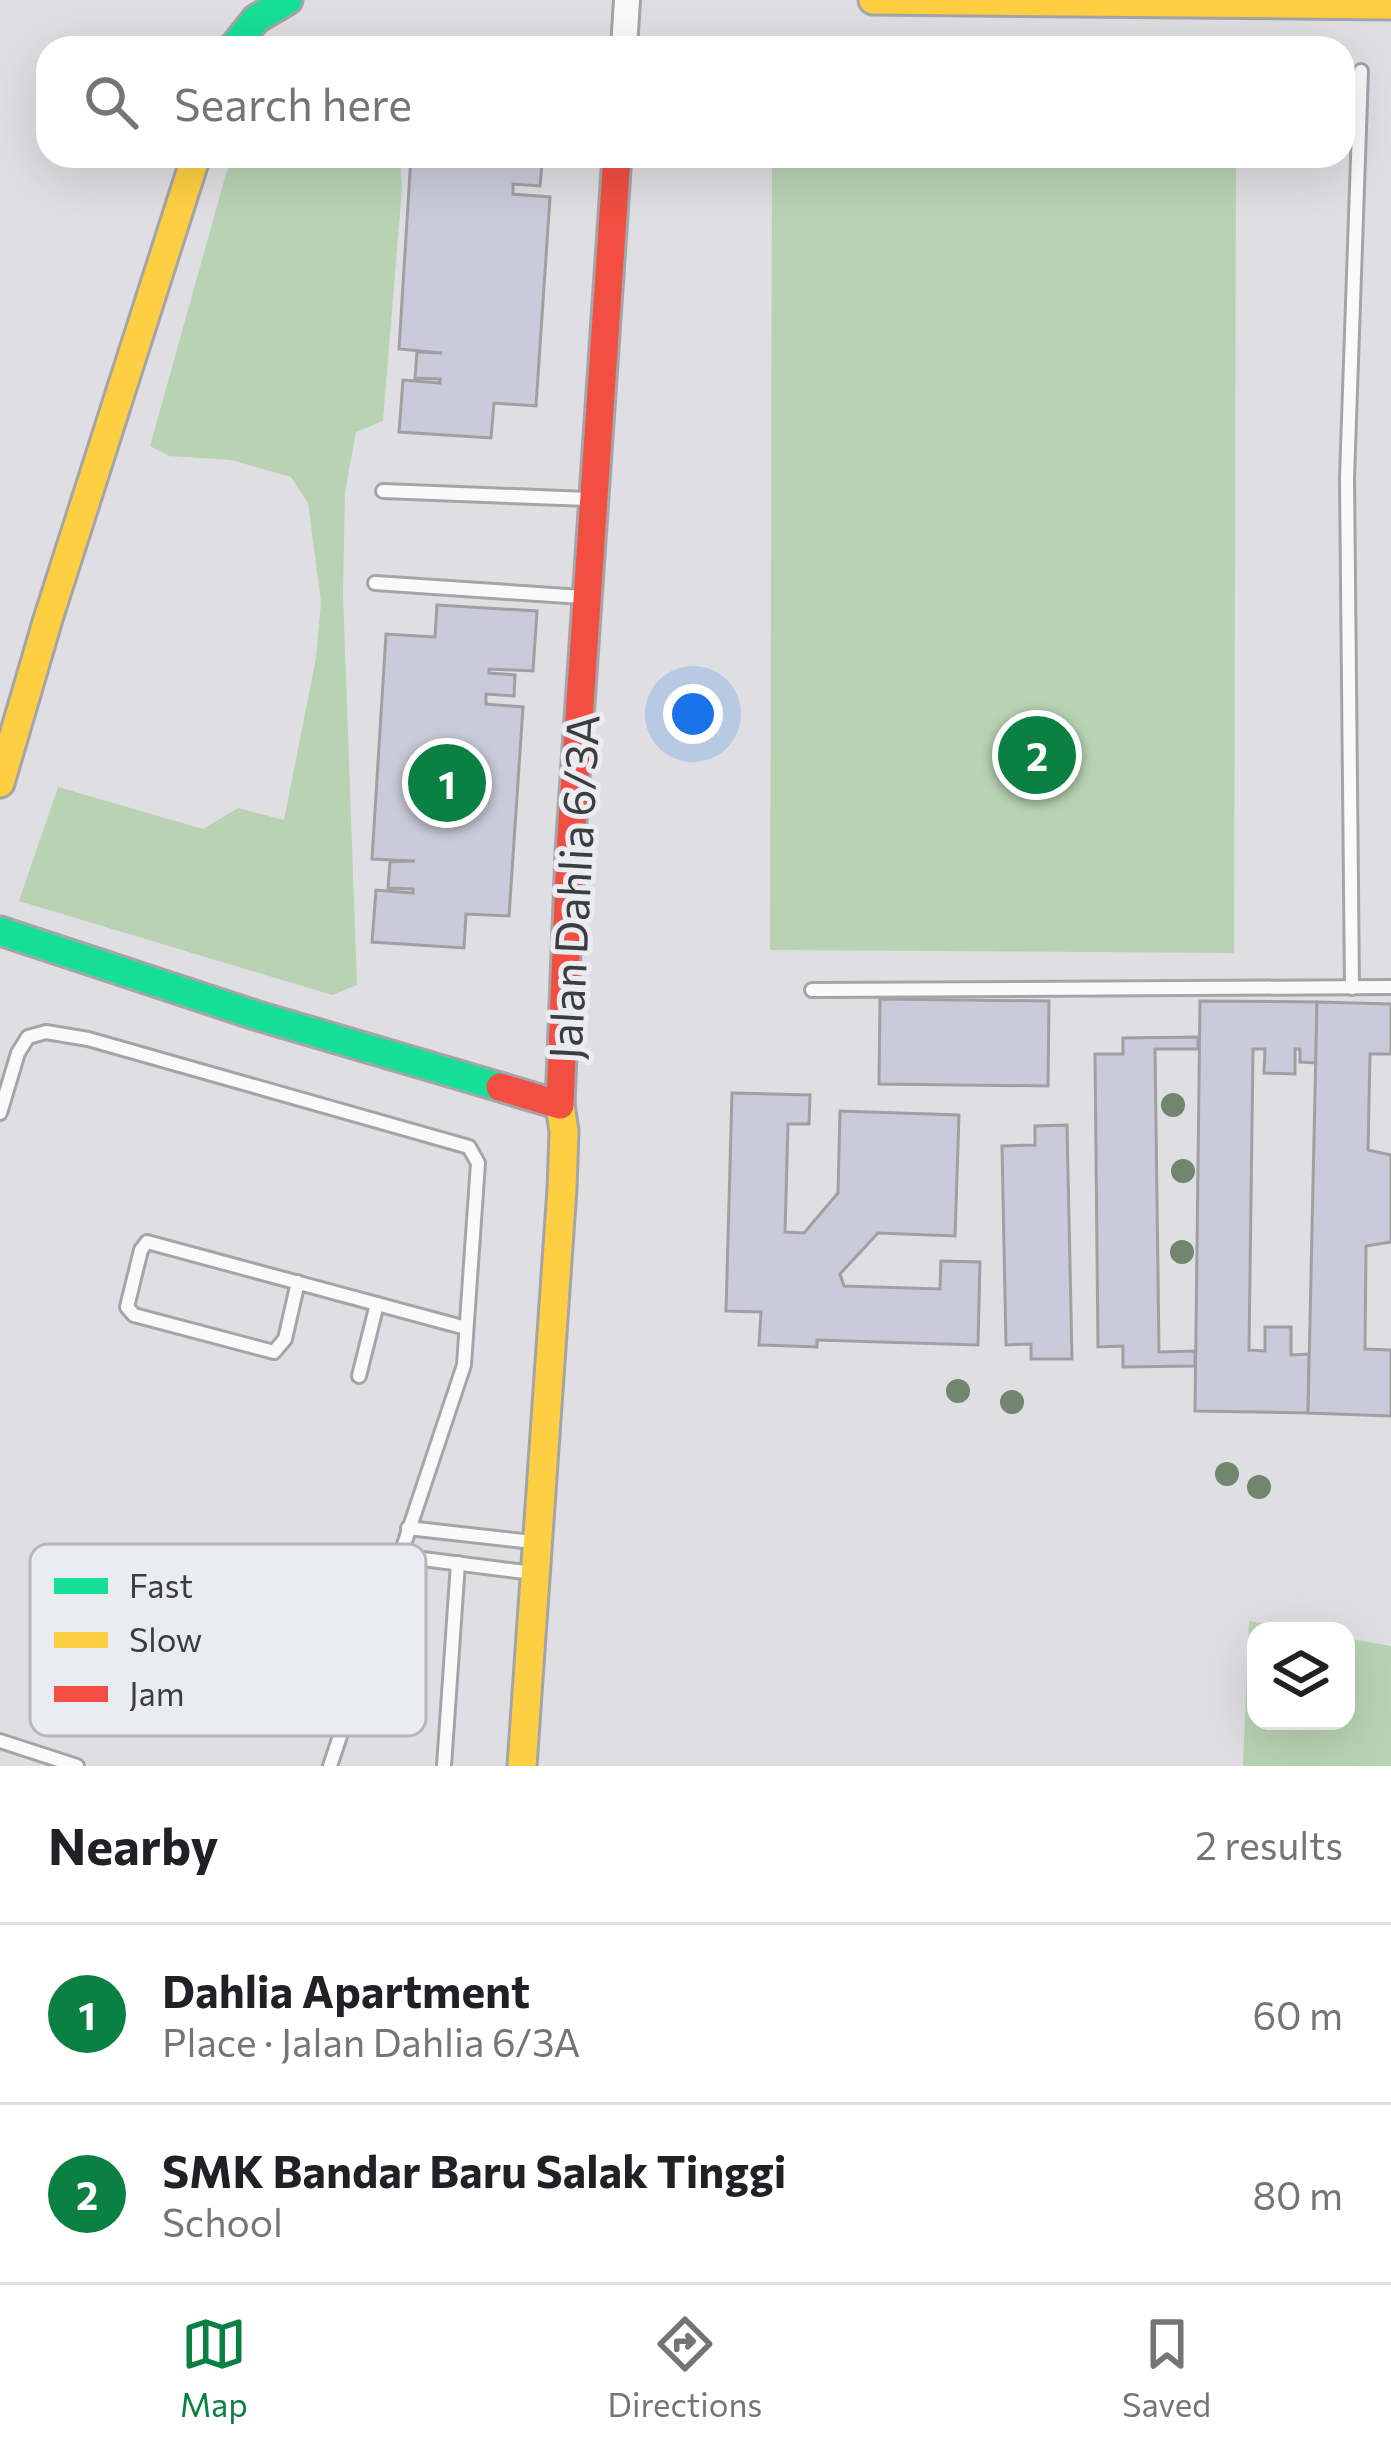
<!DOCTYPE html>
<html lang="en">
<head>
<meta charset="utf-8">
<style>
  :root { --surface:#fff; --page:#f2f2f2; --text:#202124; --muted:#757577; --line:#e0e0e0; --accent:#0b8043 }
  body { margin:0; font-family:Commissioner,sans-serif; background:var(--page); color:var(--text) }
  .controls { position:absolute; right:36px; bottom:36px; display:grid; overflow:hidden; border-radius:24px; box-shadow:0 12px 48px #0002 }
  .controls button { width:108px; height:108px; display:grid; place-items:center; padding:0; border:0; border-bottom:3px solid var(--line); background:var(--surface); color:var(--text); font:60px sans-serif }
  .you { position:absolute; left:693px; top:714px; width:42px; height:42px; margin:-30px; border:9px solid #fff; border-radius:50%; background:#1a73e8; box-shadow:0 0 0 18px #1a73e833 }
  .badge { display:grid; place-items:center; width:78px; height:78px; border-radius:50%; background:var(--accent); color:#fff; font-size:39px; font-weight:700 }
  .pin { position:absolute; translate:-50% -50%; border:6px solid #fff; box-shadow:0 3px 12px #0006 }
  .list { margin:0; padding:0; list-style:none }
  h2 { display:flex; justify-content:space-between; align-items:center; height:156px; margin:0; padding:0 48px; font-size:51px }
  h2 small { font-size:39px; font-weight:400; color:var(--muted) }
  .list li { display:grid; grid-template-columns:78px 1fr auto; gap:36px; align-items:center; box-sizing:border-box; height:180px; padding:0 48px; border-top:3px solid var(--line) }
  .list b { display:block; font-size:45px; white-space:nowrap }
  .list p { margin:0; font-size:39px; white-space:nowrap; color:var(--muted) }
  .list em { font-size:39px; font-style:normal; color:var(--muted) }
  .icon { flex:none; width:66px; height:66px; fill:none; stroke:currentColor; stroke-width:2; stroke-linecap:round; stroke-linejoin:round }
  .map { position:relative; flex:none; width:1391px; height:1766px; overflow:hidden }
  .search { position:absolute; background:var(--surface); box-shadow:0 12px 48px #0002; left:36px; right:36px; top:36px; height:132px; display:flex; align-items:center; gap:30px; box-sizing:border-box; padding:0 42px; border-radius:36px; color:var(--muted); font-size:45px }
  .sheet { height:516px; background:var(--surface) }
  nav { display:flex; justify-content:space-around; align-items:center; box-sizing:border-box; height:168px; border-top:3px solid var(--line); background:var(--surface); font-size:33px; color:var(--muted) }
  nav a { display:grid; justify-items:center; gap:6px }
  nav .on { color:var(--accent) }
  .map>svg:first-child { display:block }
</style>
</head>
<body>
<div class="map">
<svg width="1391" height="1766" viewBox="0 0 1391 1766">
  <rect width="100%" height="100%" fill="#dfdfe3"/>
  <g fill="#b9d2b4">
    <path d="M 302,39 L 589,40 L 587,48 L 286,48 Z"/>
    <path d="M 231,156 L 400,156 L 402,189 L 383,421 L 356,432 L 345,492 L 343,594 L 357,985 L 332,995 L 19,901 L 58,787 L 203,829 L 238,808 L 284,820 L 316,658 L 321,602 L 308,503 L 291,477 L 231,460 L 169,456 L 150,446 Z"/>
    <path d="M 772,156 L 1236,156 L 1234,953 L 770,950 Z"/>
    <path d="M 1249,1621 L 1304,1631 L 1256,1631 L 1256,1721 L 1346,1721 L 1346,1638 L 1391,1646 L 1391,1766 L 1243,1766 Z"/>
  </g>
  <g fill="#cbcada" stroke="#a0a0a3" stroke-width="3">
    <path d="M 411,156 L 561,156 L 560,161 L 516,159 L 516,163 L 542,165 L 540,186 L 513,184 L 513,194 L 550,197 L 536,406 L 494,403 L 491,438 L 399,432 L 403,380 L 440,383 L 440,379 L 415,378 L 417,352 L 442,353 L 399,349 Z"/>
    <path d="M 437,605 L 537,611 L 533,671 L 489,669 L 489,673 L 515,675 L 514,696 L 486,694 L 486,704 L 523,707 L 509,916 L 466,914 L 464,948 L 372,942 L 376,890 L 413,893 L 413,889 L 388,888 L 390,862 L 415,861 L 372,859 L 386,634 L 435,637 Z"/>
    <path d="M 880,999 L 1049,1001 L 1048,1086 L 879,1084 Z"/>
    <path d="M 1200,1001 L 1317,1002 L 1316,1063 L 1300,1062 L 1300,1049 L 1295,1049 L 1295,1074 L 1264,1073 L 1265,1049 L 1253,1049 L 1249,1350 L 1265,1351 L 1265,1327 L 1291,1327 L 1291,1355 L 1309,1354 L 1308,1413 L 1195,1411 Z"/>
    <path d="M 1317,1002 L 1391,1004 L 1391,1054 L 1370,1054 L 1368,1150 L 1391,1155 L 1391,1242 L 1366,1246 L 1365,1349 L 1391,1350 L 1391,1416 L 1308,1413 Z"/>
    <path d="M 1198,1037 L 1198,1049 L 1155,1049 L 1159,1352 L 1195,1351 L 1195,1366 L 1123,1367 L 1123,1346 L 1098,1347 L 1095,1054 L 1123,1054 L 1123,1038 Z"/>
    <path d="M 732,1093 L 810,1095 L 809,1124 L 788,1124 L 785,1232 L 804,1233 L 838,1193 L 840,1111 L 959,1115 L 955,1236 L 878,1233 L 840,1274 L 844,1286 L 940,1289 L 941,1261 L 980,1262 L 978,1345 L 817,1340 L 817,1347 L 759,1345 L 761,1312 L 726,1311 Z"/>
    <path d="M 1067,1125 L 1072,1359 L 1031,1359 L 1031,1344 L 1006,1345 L 1002,1146 L 1035,1145 L 1035,1126 Z"/>
  </g>
  <g fill="none" stroke-linecap="round" stroke-linejoin="round">
    <g stroke="#a5a5a8" stroke-width="18">
      <g id="lane">
        <path d="M 383,491 L 588,499"/>
        <path d="M 375,583 L 582,597"/>
        <path d="M 1352,988 L 1347,478 L 1361,71"/>
        <path d="M 812,990 L 1391,987"/>
        <path d="M 0,1113 L 18,1053 L 28,1037 L 46,1032 L 88,1039 L 469,1147 L 478,1163 L 464,1365 L 330,1766"/>
        <path d="M 298,1282 L 285,1339 L 274,1352 L 134,1315 L 127,1307 L 141,1250 L 147,1242 L 466,1328"/>
        <path d="M 359,1376 L 377,1304"/>
        <path d="M 408,1528 L 532,1542"/>
        <path d="M 399,1556 L 533,1573"/>
        <path d="M 0,1741 L 77,1766"/>
        <path d="M 444,1766 L 458,1563"/>
      </g>
    </g>
    <g stroke="#a5a5a8" stroke-width="30">
      <path id="street" d="M 624,48 L 627,0"/>
    </g>
    <g stroke="#a5a5a8" stroke-width="33">
      <g id="fast">
        <path d="M 233,48 L 256,19 L 288,0"/>
        <path d="M 0,931 L 255,1015 L 500,1087"/>
      </g>
    </g>
    <g stroke="#a5a5a8" stroke-width="33">
      <g id="slow">
        <path d="M 873,0 L 1391,5"/>
        <path d="M 0,783 L 48,619 L 196,156"/>
        <path d="M 522,1766 L 562,1189 L 564,1131 L 560,1105"/>
      </g>
    </g>
    <g stroke="#a5a5a8" stroke-width="33">
      <path id="jam" d="M 500,1087 L 560,1105 L 570,852 L 617,156"/>
    </g>
    <use href="#lane" stroke="#fafafb" stroke-width="12"/>
    <use href="#street" stroke="#fafafb" stroke-width="24"/>
    <use href="#fast" stroke="#16e098" stroke-width="27"/>
    <use href="#slow" stroke="#ffcf43" stroke-width="27"/>
    <use href="#jam" stroke="#f24e42" stroke-width="27"/>
  </g>
  <g fill="#72856e">
    <circle cx="1173" cy="1105" r="12"/>
    <circle cx="1183" cy="1171" r="12"/>
    <circle cx="1182" cy="1252" r="12"/>
    <circle cx="958" cy="1391" r="12"/>
    <circle cx="1012" cy="1402" r="12"/>
    <circle cx="1227" cy="1474" r="12"/>
    <circle cx="1259" cy="1487" r="12"/>
  </g>
  <g text-anchor="middle" dominant-baseline="central" stroke-width="10" stroke-linejoin="round" paint-order="stroke">
    <g font-size="45" fill="#3c3d3f" stroke="#ebebf2">
      <text transform="translate(572 887) rotate(-87)">Jalan Dahlia 6/3A</text>
    </g>
  </g>
  <rect x="30" y="1544" width="396" height="192" rx="18" fill="#ebebf2" stroke="#b6b7bc" stroke-width="3"/>
  <rect x="54" y="1578" width="54" height="16" fill="#16e098"/>
  <rect x="54" y="1632" width="54" height="16" fill="#ffcf43"/>
  <rect x="54" y="1686" width="54" height="16" fill="#f24e42"/>
  <g font-size="33" fill="#3c3d3f">
    <text x="129" y="1598">Fast</text>
    <text x="129" y="1652">Slow</text>
    <text x="129" y="1706">Jam</text>
  </g>
</svg>
<div class="controls">
<button><svg class="icon" aria-label="layers" viewBox="0 0 24 24"><path d="M12 4l9 5-9 5-9-5zM3 14l9 5 9-5"/></svg></button>
</div>
<div class="you"></div>
<div class="pin badge" style="left:447px;top:783px">1</div>
<div class="pin badge" style="left:1037px;top:755px">2</div>
<div class="search"><svg class="icon" aria-label="search" viewBox="0 0 24 24"><circle cx="10" cy="10" r="6"/><path d="M15 15l6 6"/></svg>Search here</div>
</div>
<section class="sheet">
<h2>Nearby<small>2 results</small></h2>
<ul class="list">
<li><span class="badge">1</span><div><b>Dahlia Apartment</b><p>Place · Jalan Dahlia 6/3A</p></div><em>60 m</em></li>
<li><span class="badge">2</span><div><b>SMK Bandar Baru Salak Tinggi</b><p>School</p></div><em>80 m</em></li>
</ul>
</section>
<nav>
<a class="on"><svg class="icon" aria-label="map" viewBox="0 0 24 24"><path d="M3 6l6-2 6 2 6-2v14l-6 2-6-2-6 2zM9 4v14M15 6v14"/></svg>Map</a>
<a><svg class="icon" aria-label="directions" viewBox="0 0 24 24"><path d="M12 3l9 9-9 9-9-9zM9 14v-3h6M13 9l2 2-2 2"/></svg>Directions</a>
<a><svg class="icon" aria-label="saved" viewBox="0 0 24 24"><path d="M7 4h10v16l-5-4-5 4z"/></svg>Saved</a>
</nav>
</body>
</html>
